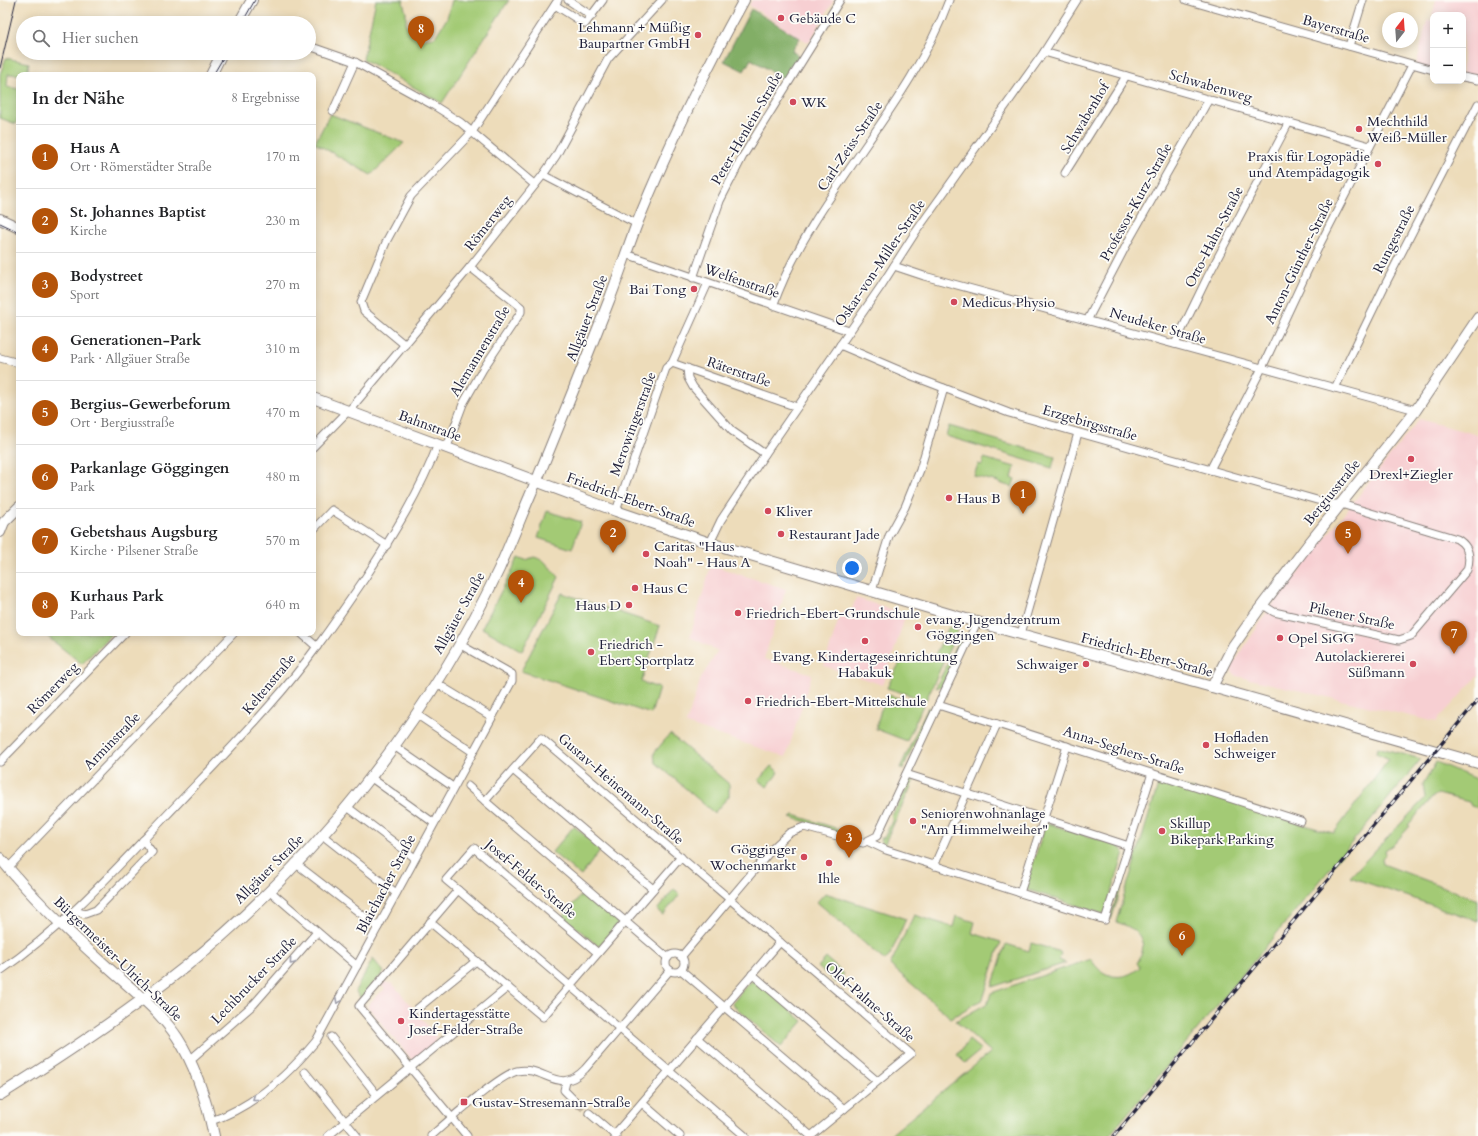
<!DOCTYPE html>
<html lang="de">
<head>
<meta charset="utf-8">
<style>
  :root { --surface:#fff; --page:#f6f6f6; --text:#202124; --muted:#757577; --line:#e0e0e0; --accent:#b45309 }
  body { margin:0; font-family:Cardo,serif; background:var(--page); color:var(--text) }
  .controls { position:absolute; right:12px; top:12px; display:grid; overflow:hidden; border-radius:8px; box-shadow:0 2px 10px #0003 }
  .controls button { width:36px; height:36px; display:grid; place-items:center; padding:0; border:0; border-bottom:1px solid var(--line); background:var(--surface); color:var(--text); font:20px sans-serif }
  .compass { position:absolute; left:1382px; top:12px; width:36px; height:36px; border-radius:50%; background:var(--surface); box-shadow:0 2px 10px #0003; rotate:17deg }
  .you { position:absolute; left:852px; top:568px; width:14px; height:14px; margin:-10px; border:3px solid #fff; border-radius:50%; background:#1a73e8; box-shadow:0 0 0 6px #1a73e833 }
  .badge { display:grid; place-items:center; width:26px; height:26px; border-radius:50%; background:var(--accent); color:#fff; font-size:13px; font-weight:700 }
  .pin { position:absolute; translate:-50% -33px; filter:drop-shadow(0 1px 2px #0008) }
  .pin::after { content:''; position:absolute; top:21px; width:14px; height:12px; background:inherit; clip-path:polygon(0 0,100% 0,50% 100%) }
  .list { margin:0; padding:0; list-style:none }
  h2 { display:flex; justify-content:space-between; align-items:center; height:52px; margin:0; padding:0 16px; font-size:17px }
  h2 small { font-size:13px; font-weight:400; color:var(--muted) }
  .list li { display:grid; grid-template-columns:26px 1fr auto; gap:12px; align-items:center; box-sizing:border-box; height:64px; padding:0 16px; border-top:1px solid var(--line) }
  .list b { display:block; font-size:15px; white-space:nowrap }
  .list p { margin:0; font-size:13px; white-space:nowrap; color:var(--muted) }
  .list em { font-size:13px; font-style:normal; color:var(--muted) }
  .icon { flex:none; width:22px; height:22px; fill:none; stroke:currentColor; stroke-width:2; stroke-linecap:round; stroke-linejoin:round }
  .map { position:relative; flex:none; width:1478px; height:1136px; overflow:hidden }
  .search { position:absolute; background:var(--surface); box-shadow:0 2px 10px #0003; left:16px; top:16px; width:300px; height:44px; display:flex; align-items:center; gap:10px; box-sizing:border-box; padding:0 14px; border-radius:22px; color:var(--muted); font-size:15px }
  .panel { position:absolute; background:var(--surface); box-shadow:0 2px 10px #0003; left:16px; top:72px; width:300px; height:564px; border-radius:8px }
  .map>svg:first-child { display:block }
</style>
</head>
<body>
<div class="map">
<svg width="1478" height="1136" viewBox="0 0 1478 1136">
  <rect width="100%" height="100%" fill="#fdfcf7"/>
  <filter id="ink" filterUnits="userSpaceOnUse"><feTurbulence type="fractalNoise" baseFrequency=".025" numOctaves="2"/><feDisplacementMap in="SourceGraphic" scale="8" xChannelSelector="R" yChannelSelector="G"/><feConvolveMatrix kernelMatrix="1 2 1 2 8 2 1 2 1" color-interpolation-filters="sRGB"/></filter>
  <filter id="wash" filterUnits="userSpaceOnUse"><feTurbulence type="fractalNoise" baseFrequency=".012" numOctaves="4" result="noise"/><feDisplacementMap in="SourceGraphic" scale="16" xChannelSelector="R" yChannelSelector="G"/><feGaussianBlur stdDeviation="0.9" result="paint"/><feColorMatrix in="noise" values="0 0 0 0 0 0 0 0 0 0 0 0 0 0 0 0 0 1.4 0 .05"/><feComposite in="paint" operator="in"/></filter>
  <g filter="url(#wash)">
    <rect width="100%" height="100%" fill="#eddcba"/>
    <g fill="#f7cfd2">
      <path d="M 752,0 L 834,0 L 809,43 L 749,5 Z"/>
      <path d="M 1436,0 L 1478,0 L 1478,80 L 1463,77 L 1463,15 L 1433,15 L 1433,70 L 1416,66 L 1427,21 L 1431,21 Z"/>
      <path d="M 1419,419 L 1478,435 L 1478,676 L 1436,722 L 1236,676 L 1232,672 L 1232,666 L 1269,609 Z"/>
      <path d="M 711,565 L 786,589 L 764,659 L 812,674 L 786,757 L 686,724 L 701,678 L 718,651 L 690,637 Z"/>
      <path d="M 856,598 L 906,614 L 883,685 L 824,666 L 841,612 L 850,615 Z"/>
      <path d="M 384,982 L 393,984 L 436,1036 L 434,1044 L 416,1059 L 412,1060 L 367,1006 L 378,994 L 379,994 L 385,989 L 381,985 Z"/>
    </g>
    <g fill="#a3ca75" stroke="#627658">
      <path d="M 376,0 L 404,0 L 403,2 L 406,13 L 406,25 L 412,33 L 421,39 L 435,37 L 447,18 L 452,0 L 509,0 L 442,103 L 363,59 Z"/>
      <path d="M 6,58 L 29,63 L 27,75 L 8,74 L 7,87 L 19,89 L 19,115 L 16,124 L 0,118 L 0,74 Z"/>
      <path d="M 330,114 L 404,143 L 371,175 L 315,143 Z"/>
      <path d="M 949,426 L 1055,457 L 1052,468 L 946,436 Z"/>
      <path d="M 984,458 L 1015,467 L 1012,478 L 1015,479 L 1012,487 L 999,483 L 998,482 L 974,476 L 978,464 L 982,465 Z"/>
      <path d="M 547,511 L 581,522 L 572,549 L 538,538 Z"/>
      <path d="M 519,557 L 526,560 L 534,557 L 543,560 L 559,577 L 522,651 L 482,628 Z"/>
      <path d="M 562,593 L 660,626 L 641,682 L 659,688 L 651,714 L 521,671 Z"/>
      <path d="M 949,627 L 958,630 L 926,700 L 887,688 C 901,660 900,652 934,657 Z"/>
      <path d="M 43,633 L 112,633 L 82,664 Z"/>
      <path d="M 958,641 L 962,643 L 942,687 L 940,686 L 938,688 L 936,687 Z"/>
      <path d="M 888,695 L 923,705 L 907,741 L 876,729 L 883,701 Z"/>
      <path d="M 928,707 L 931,710 L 928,713 L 904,766 L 905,768 L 900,768 Z"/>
      <path d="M 670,734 L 729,784 L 729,796 L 714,813 L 655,762 L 654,753 Z"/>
      <path d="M 1377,747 L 1421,759 L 1109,1136 L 889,1136 L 991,1052 L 956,1021 L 988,1003 L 991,993 L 1091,959 C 1102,979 1124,982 1140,967 L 1137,963 C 1151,941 1137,928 1116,922 L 1160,779 L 1321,830 L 1334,833 L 1389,759 L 1376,753 Z"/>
      <path d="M 1436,762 L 1478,780 L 1478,808 L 1471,806 L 1469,802 L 1438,794 L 1434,796 L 1408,825 L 1410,826 L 1394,844 L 1385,850 L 1386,854 L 1382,858 L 1383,864 L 1478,900 L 1478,921 L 1350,877 L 1425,798 L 1423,785 Z"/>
      <path d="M 771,766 L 779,772 L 767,787 L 759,780 Z"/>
      <path d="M 909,779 L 914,780 L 884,845 L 882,843 L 881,838 L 884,838 L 893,819 L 891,817 L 908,786 L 906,784 Z"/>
      <path d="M 794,815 L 845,831 L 844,834 L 790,817 Z"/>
      <path d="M 1046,823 L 1119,846 L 1124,853 L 1106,910 L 1103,914 L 1025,889 Z"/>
      <path d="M 574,826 L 601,849 L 581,876 L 552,852 Z"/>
      <path d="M 1131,849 L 1133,850 L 1111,920 L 1110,918 Z"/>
      <path d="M 674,889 L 680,894 L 663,915 L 657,910 Z"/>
      <path d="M 585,891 L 617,920 L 617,925 L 601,944 L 598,946 L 563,916 Z"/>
      <path d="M 825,893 L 906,919 L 890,955 L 885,961 L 817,902 Z"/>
      <path d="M 914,915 L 953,927 L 956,916 L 975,922 L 972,933 L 1001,942 L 983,999 L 951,1018 L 890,965 Z"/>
      <path d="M 1031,943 L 1061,952 L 1059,960 L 1066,963 L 992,987 L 1006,944 L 1029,951 Z"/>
      <path d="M 826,958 L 844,974 L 836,983 L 818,967 Z"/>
      <path d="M 373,959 L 384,972 L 361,998 L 355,991 Z"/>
      <path d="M 753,981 L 757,982 L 803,1021 L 781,1047 L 732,1004 L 748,983 Z"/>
      <path d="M 969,1040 L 981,1050 L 965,1063 L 957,1055 Z"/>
    </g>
    <path fill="#82ae66" stroke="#526850" d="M 751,9 L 800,38 L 792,51 L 800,57 L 786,80 L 751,59 L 744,71 L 724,61 Z"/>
  </g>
  <g filter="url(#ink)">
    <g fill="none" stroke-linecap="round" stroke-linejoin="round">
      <path stroke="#c4b7a1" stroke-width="7" stroke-dasharray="7 3.5" stroke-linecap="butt" d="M 578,1104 L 589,1113"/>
      <g stroke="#887f7a" stroke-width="9">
        <g id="street">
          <path d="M 568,0 L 592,16"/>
          <path d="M 1186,0 L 1433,70"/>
          <path d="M 555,5 L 585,24 L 603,0"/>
          <path d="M 309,46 L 355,62 L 433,105 L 460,122 L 535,185"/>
          <path d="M 1349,46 L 1363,0"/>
          <path d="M 1044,52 L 1370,146"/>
          <path d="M 1463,77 L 1478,80"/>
          <path d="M 333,111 L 355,62"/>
          <path d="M 1065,173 L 1126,76"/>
          <path d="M 543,175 L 637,224"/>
          <path d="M 626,254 L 849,331"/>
          <path d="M 894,266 L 924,276 L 1416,410"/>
          <path d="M 693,278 L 720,201 L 743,156 L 840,0"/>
          <path d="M 773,306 C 813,194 908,111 949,0"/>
          <path d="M 1088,319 L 1129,240 L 1209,99"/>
          <path d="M 1175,344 L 1207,278 L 1289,122"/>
          <path d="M 405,345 L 364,311 L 361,302 L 387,240 L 411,196 L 472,132 L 558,0"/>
          <path d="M 840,345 L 915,377 L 1009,413 L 1331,504 L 1341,504 L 1457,539 C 1469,546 1471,557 1467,570 L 1411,636 L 1399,640 L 1274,612 L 1263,605"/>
          <path d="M 0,358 L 19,363"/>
          <path d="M 672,363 L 797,407"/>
          <path d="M 687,368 L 688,378 L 693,387 L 732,431 L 765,454"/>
          <path d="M 1335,388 L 1385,285 L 1478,104"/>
          <path d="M 313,447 L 353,406 L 470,267 L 543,175 L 556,156 L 608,59 L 662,0"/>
          <path d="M 447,447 L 463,404 L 483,369 L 521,312 L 521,307 L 470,267"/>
          <path d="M 1210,470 L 1262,368 L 1320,244 L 1412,65"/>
          <path d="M 616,511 L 666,368 L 672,363 L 708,283"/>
          <path d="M 313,530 L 332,510 L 387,545"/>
          <path d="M 710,543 L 721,520 L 765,454 L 881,286 L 915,233 L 1044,52 L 1077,0"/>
          <path d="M 872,591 L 889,536 L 905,507 L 920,470 L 944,388"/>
          <path d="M 301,633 L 317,647"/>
          <path d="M 1021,634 L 1078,433"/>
          <path d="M 436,683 L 492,717"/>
          <path d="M 938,705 L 1301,821"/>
          <path d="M 416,714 L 473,752"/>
          <path d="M 394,746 L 453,787"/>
          <path d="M 0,762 L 125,633"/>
          <path d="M 513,770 L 653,889"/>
          <path d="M 906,774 L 1129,846"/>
          <path d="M 370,777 L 434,823"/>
          <path d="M 468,786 L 485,801"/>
          <path d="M 346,806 L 415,858"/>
          <path d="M 322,835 L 396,893"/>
          <path d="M 869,842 L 886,850 L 1105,920 L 1152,773"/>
          <path d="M 295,863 L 378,927"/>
          <path d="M 934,866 L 997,724"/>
          <path d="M 8,868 L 234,633"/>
          <path d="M 458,890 L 446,880 L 474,848 L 598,953"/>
          <path d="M 270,891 L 357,966"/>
          <path d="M 1020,893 L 1067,746"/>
          <path d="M 74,911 L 85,914 L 96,910 L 103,903 L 152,852 L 143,840"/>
          <path d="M 430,922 L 543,1017 L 681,857"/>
          <circle cx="675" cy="963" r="9"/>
          <path d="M 681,957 L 773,848 L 789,833 L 804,827 L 863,843 L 877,836 L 977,622"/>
          <path d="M 668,958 L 485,801 L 541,738 L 911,1054 L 811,1136"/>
          <path d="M 681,970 L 844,1109"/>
          <path d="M 0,971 C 62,929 113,872 165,817 C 200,780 236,744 269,706 C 305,666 335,622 365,578 C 393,535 420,492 438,444"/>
          <path d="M 752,974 L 877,1081"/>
          <path d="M 417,1009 L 476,961"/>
          <path d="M 331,1037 L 377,1095"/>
          <path d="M 697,1038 L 811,1136"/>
          <path d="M 190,1060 L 254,1004 L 317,932"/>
          <path d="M 305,1072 L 357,1136"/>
          <path d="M 566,1082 L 564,1090 L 578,1104"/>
          <path d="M 642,1103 L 680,1136"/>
          <path d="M 589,1113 L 616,1136"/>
          <path d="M 211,1121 C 253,1107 288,1075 316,1041 L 512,681 L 512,674 L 459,644"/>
          <path d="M 614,1135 L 780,942"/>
          <path d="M 328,1136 L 508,987"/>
          <path d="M 431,1136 C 447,1122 499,1075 517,1071 C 545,1065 558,1097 585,1069 L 670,970"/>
          <path d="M 467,1136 L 359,1006 L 458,890 L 745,1136"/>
        </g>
      </g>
      <g stroke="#887f7a" stroke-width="12">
        <g id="secondary">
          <path d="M 239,23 L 252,0"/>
          <path d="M 211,75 L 222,53"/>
          <path d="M 0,219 L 19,228"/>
          <path d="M 313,398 L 616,511 L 710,543 L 959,617 L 1212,687 L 1478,763"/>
          <path d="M 0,532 L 4,522 L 19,507"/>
          <path d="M 1212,687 L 1233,646 L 1257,612 L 1307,546 L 1416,410 L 1478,318"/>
          <path d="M 0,858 C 31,896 68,932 104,964 C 129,987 158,1009 177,1037 C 196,1066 207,1103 214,1136"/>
          <path d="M 0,1095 C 64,1055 126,1014 185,967 C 316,861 427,722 499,569 C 513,538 525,506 539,475 C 563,416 587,357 610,298 C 620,272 628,247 638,221 C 669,145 704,72 744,0"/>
        </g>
      </g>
      <use href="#street" stroke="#fff" stroke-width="7"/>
      <use href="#secondary" stroke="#fff" stroke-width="10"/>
      <g stroke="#22223b" stroke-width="1">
        <path d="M 242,23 L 255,0"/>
        <path d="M 0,68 L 16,0"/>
        <path d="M 213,75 L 226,53"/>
        <path d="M 0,223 L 19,232"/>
      </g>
      <g stroke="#22223b" stroke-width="3.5">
        <path id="rail" d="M 1114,1136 L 1478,700"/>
      </g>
      <use href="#rail" stroke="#fdfcf7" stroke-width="2" stroke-dasharray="6" stroke-linecap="butt"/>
    </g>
    <defs><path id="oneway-chevron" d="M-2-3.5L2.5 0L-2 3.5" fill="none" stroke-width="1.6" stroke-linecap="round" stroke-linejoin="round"/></defs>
    <g stroke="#9c9ca7">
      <use href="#oneway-chevron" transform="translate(292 962) rotate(130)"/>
      <use href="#oneway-chevron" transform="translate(338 1001) rotate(118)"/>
      <use href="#oneway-chevron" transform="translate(255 1098) rotate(144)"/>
    </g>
  </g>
  <g fill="#d1495b" stroke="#fdfcf7" stroke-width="1.5">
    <circle cx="781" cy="18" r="4"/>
    <circle cx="698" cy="35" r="4"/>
    <circle cx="793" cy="102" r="4"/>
    <circle cx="1359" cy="129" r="4"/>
    <circle cx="1378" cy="164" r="4"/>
    <circle cx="694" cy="289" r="4"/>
    <circle cx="954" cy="302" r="4"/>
    <circle cx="1411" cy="459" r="4"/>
    <circle cx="949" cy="498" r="4"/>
    <circle cx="768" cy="511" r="4"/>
    <circle cx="781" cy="534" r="4"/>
    <circle cx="646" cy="554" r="4"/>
    <circle cx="635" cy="588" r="4"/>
    <circle cx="629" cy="605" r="4"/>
    <circle cx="738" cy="613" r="4"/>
    <circle cx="918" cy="627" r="4"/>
    <circle cx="1280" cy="638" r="4"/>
    <circle cx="865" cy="641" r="4"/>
    <circle cx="591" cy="652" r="4"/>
    <circle cx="1086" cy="664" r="4"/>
    <circle cx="1413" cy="664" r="4"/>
    <circle cx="748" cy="701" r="4"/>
    <circle cx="1206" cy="745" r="4"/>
    <circle cx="913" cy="821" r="4"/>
    <circle cx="1162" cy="831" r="4"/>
    <circle cx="804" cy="857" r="4"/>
    <circle cx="829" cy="863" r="4"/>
    <circle cx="401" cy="1021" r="4"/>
    <rect x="460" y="1098" width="8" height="8" rx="2"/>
  </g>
  <g text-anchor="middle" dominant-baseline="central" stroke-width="3.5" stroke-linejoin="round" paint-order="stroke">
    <g font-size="14" fill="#22223b" stroke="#fdfcf7" text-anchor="start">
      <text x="789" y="18">Gebäude C</text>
      <text x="690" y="27" text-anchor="end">Lehmann + Müßig<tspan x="690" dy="16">Baupartner GmbH</tspan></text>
      <text x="801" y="102">WK</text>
      <text x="1367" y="121">Mechthild<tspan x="1367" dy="16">Weiß-Müller</tspan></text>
      <text x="1370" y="156" text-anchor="end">Praxis für Logopädie<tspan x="1370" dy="16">und Atempädagogik</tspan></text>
      <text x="686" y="289" text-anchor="end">Bai Tong</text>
      <text x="962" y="302">Medicus Physio</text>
      <text x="1411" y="474" text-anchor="middle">Drexl+Ziegler</text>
      <text x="957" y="498">Haus B</text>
      <text x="776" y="511">Kliver</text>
      <text x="789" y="534">Restaurant Jade</text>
      <text x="654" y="546">Caritas "Haus<tspan x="654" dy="16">Noah" - Haus A</tspan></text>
      <text x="643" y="588">Haus C</text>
      <text x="621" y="605" text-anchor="end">Haus D</text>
      <text x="746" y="613">Friedrich-Ebert-Grundschule</text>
      <text x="926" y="619">evang. Jugendzentrum<tspan x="926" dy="16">Göggingen</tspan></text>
      <text x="1288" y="638">Opel SiGG</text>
      <text x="599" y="644">Friedrich -<tspan x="599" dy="16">Ebert Sportplatz</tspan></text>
      <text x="865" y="656" text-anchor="middle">Evang. Kindertageseinrichtung<tspan x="865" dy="16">Habakuk</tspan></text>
      <text x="1405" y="656" text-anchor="end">Autolackiererei<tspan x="1405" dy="16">Süßmann</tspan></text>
      <text x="1078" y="664" text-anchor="end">Schwaiger</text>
      <text x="756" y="701">Friedrich-Ebert-Mittelschule</text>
      <text x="1214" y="737">Hofladen<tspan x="1214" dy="16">Schweiger</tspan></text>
      <text x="921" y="813">Seniorenwohnanlage<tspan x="921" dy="16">"Am Himmelweiher"</tspan></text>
      <text x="1170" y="823">Skillup<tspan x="1170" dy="16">Bikepark Parking</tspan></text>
      <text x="796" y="849" text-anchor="end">Gögginger<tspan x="796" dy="16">Wochenmarkt</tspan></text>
      <text x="829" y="878" text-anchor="middle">Ihle</text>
      <text x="409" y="1013">Kindertagesstätte<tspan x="409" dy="16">Josef-Felder-Straße</tspan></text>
      <text x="472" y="1102">Gustav-Stresemann-Straße</text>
    </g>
    <g font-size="14" fill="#22223b" stroke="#fdfcf7">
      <text transform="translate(1336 29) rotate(16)">Bayerstraße</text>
      <text transform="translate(1211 86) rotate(16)">Schwabenweg</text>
      <text transform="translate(1085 118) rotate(-59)">Schwabenhof</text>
      <text transform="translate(747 128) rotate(-60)">Peter-Henlein-Straße</text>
      <text transform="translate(850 146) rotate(-56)">Carl-Zeiss-Straße</text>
      <text transform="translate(1136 202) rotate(-61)">Professor-Kurz-Straße</text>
      <text transform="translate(488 223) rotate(-52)">Römerweg</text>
      <text transform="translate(1214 237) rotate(-63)">Otto-Hahn-Straße</text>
      <text transform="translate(1394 239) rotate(-63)">Rungestraße</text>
      <text transform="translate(1299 261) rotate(-64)">Anton-Günther-Straße</text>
      <text transform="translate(880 263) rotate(-56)">Oskar-von-Miller-Straße</text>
      <text transform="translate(742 281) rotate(19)">Welfenstraße</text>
      <text transform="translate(587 318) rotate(-69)">Allgäuer Straße</text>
      <text transform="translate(1158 326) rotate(16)">Neudeker Straße</text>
      <text transform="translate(480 351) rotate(-59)">Alemannenstraße</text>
      <text transform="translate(739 372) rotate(19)">Räterstraße</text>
      <text transform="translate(1090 423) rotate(16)">Erzgebirgsstraße</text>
      <text transform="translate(633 424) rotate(-70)">Merowingerstraße</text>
      <text transform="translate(430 426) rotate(20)">Bahnstraße</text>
      <text transform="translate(1332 492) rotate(-51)">Bergiusstraße</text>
      <text transform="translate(631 500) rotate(20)">Friedrich-Ebert-Straße</text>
      <text transform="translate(459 613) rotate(-61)">Allgäuer Straße</text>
      <text transform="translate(1352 616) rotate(12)">Pilsener Straße</text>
      <text transform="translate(1147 655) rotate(15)">Friedrich-Ebert-Straße</text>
      <text transform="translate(269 684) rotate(-50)">Keltenstraße</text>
      <text transform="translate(53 688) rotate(-46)">Römerweg</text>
      <text transform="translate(112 741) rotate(-46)">Arminstraße</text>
      <text transform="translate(1124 750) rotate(18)">Anna-Seghers-Straße</text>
      <text transform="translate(621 789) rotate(41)">Gustav-Heinemann-Straße</text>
      <text transform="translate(269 869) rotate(-45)">Allgäuer Straße</text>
      <text transform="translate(531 879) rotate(40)">Josef-Felder-Straße</text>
      <text transform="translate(386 884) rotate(-62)">Blaichacher Straße</text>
      <text transform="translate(118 959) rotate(44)">Bürgermeister-Ulrich-Straße</text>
      <text transform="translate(254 980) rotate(-46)">Lechbrucker Straße</text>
      <text transform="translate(870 1002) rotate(41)">Olof-Palme-Straße</text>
    </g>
  </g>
</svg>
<div class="controls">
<button>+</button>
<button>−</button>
</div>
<svg class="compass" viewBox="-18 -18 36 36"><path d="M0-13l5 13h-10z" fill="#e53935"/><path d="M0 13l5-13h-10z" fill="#757577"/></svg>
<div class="you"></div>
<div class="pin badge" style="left:1023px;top:514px">1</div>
<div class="pin badge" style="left:613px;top:553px">2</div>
<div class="pin badge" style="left:849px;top:858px">3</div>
<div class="pin badge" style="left:521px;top:603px">4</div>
<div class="pin badge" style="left:1348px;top:554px">5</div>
<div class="pin badge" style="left:1182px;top:956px">6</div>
<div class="pin badge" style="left:1454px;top:654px">7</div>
<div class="pin badge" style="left:421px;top:49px">8</div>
<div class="search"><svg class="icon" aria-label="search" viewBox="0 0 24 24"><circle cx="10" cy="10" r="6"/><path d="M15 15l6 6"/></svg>Hier suchen</div>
<section class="panel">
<h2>In der Nähe<small>8 Ergebnisse</small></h2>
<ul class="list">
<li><span class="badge">1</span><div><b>Haus A</b><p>Ort · Römerstädter Straße</p></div><em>170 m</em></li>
<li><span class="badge">2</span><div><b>St. Johannes Baptist</b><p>Kirche</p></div><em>230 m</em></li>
<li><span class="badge">3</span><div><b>Bodystreet</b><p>Sport</p></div><em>270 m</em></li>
<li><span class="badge">4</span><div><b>Generationen-Park</b><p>Park · Allgäuer Straße</p></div><em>310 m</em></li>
<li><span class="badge">5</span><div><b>Bergius-Gewerbeforum</b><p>Ort · Bergiusstraße</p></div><em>470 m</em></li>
<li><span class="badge">6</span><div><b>Parkanlage Göggingen</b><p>Park</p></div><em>480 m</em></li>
<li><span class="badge">7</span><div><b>Gebetshaus Augsburg</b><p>Kirche · Pilsener Straße</p></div><em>570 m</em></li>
<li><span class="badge">8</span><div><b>Kurhaus Park</b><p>Park</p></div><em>640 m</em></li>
</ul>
</section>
</div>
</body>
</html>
